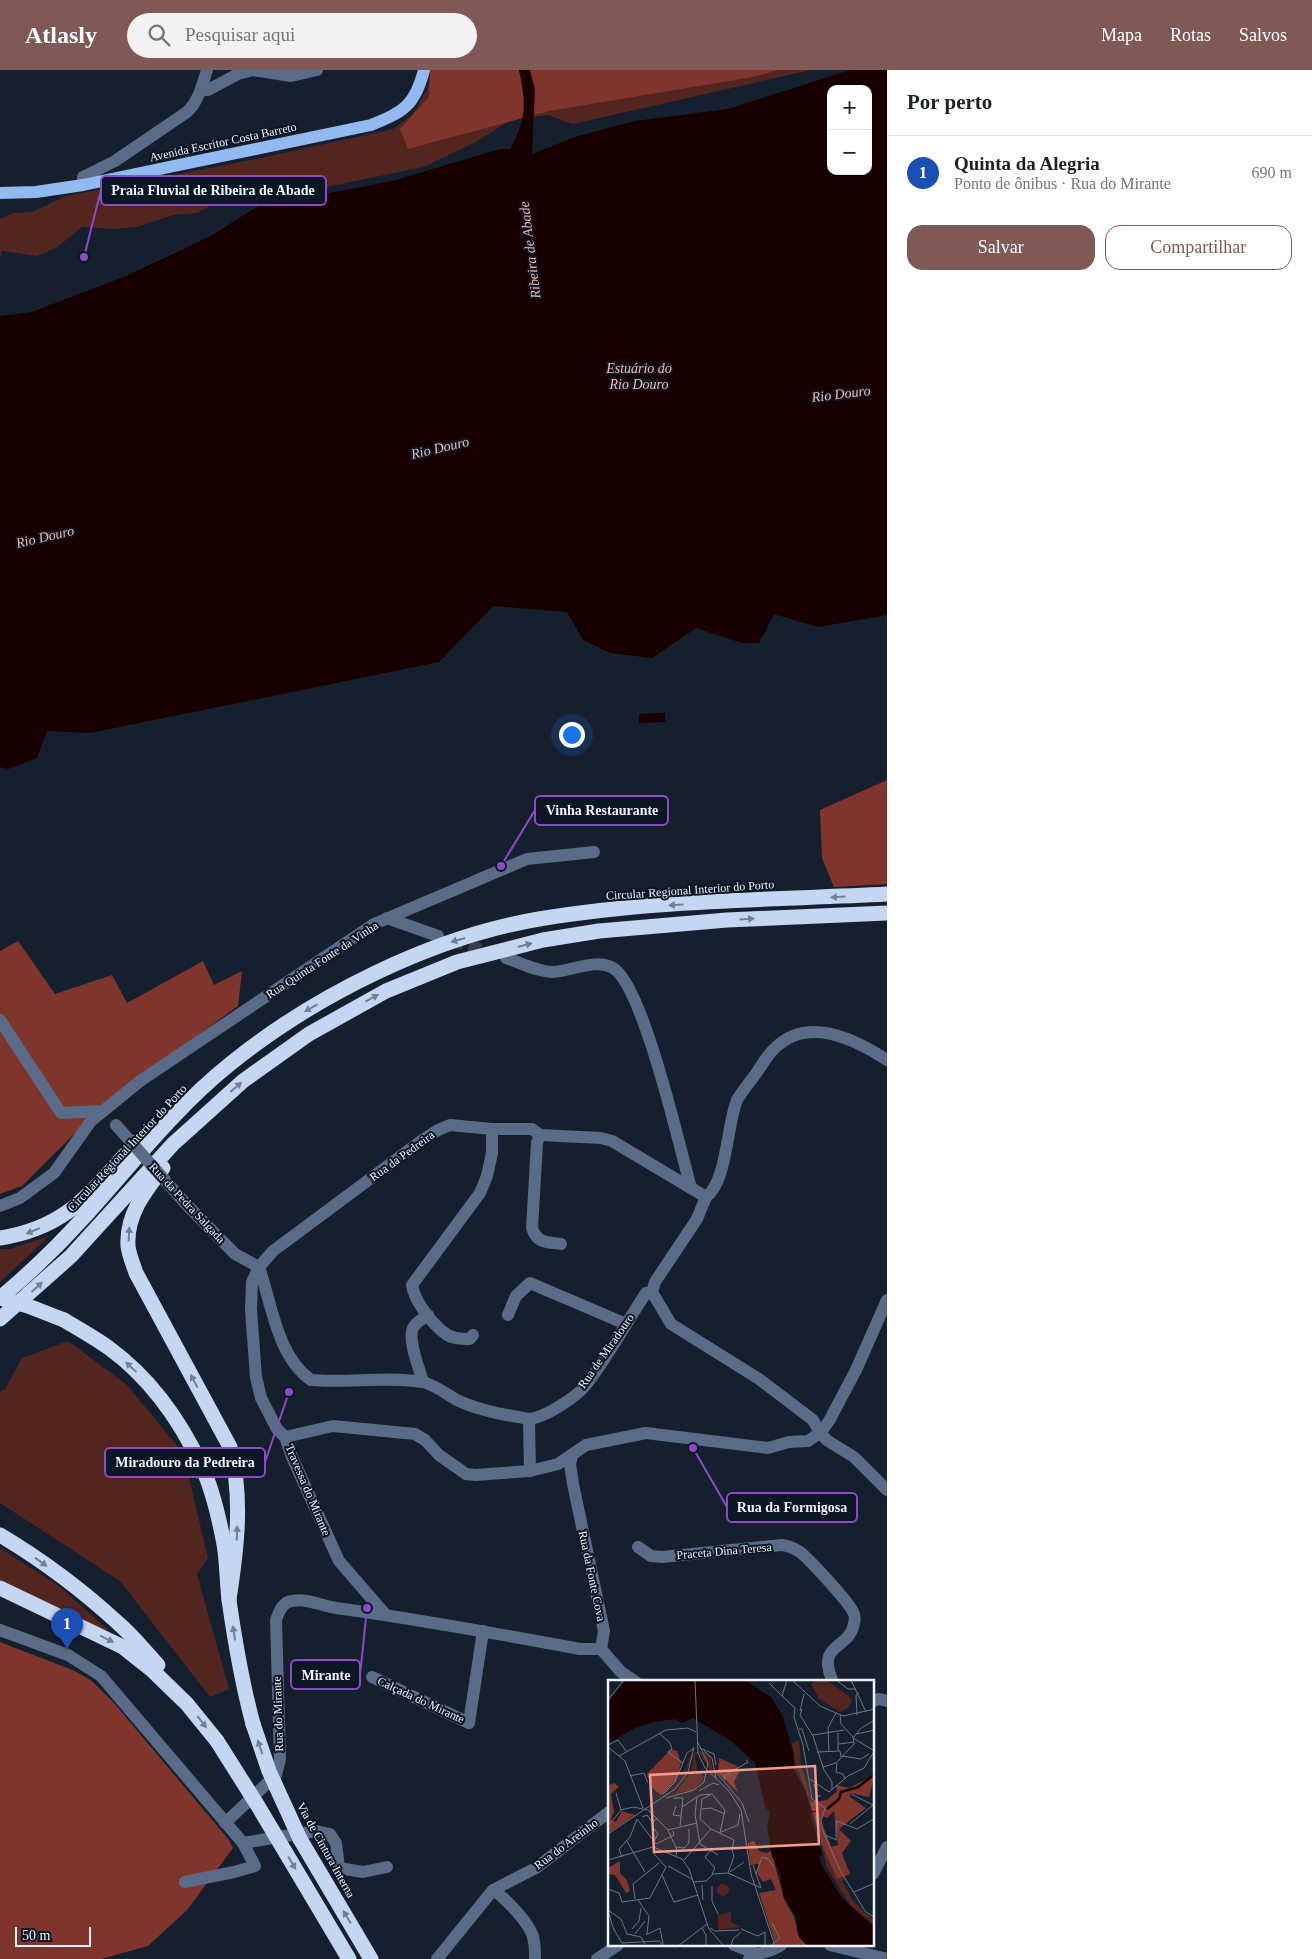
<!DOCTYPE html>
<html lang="pt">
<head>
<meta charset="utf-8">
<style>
  :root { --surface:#fff; --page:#f2f2f2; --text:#202124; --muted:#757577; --line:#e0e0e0; --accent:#805855 }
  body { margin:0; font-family:Georgia,serif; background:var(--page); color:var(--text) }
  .controls { position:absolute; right:15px; top:15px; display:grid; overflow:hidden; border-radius:10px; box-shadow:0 1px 4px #0004 }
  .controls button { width:45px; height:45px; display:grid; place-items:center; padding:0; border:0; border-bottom:1px solid var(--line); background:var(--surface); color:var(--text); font:25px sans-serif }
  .scale { position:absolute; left:15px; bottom:12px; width:76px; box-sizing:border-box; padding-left:5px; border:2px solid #edf4fe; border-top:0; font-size:14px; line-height:18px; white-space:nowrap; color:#edf4fe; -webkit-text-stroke:4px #0d1624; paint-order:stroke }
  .you { position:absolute; left:571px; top:664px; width:18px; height:18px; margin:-12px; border:4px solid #fff; border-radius:50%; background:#1a73e8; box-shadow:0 0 0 8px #1a73e833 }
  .badge { display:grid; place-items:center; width:32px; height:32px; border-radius:50%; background:var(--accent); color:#fff; font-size:16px; font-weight:700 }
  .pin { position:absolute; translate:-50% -41px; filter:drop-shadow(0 1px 2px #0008) }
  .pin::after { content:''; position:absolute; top:26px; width:18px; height:15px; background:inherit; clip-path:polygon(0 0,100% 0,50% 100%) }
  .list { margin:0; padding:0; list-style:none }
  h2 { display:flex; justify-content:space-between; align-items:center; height:65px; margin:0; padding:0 20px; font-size:21px }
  h2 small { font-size:16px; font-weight:400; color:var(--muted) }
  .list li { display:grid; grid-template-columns:32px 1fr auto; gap:15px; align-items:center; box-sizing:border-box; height:75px; padding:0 20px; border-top:1px solid var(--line) }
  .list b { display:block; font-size:19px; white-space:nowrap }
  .list p { margin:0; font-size:16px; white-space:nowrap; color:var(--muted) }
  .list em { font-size:16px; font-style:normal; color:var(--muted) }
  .actions { display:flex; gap:10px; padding:15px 20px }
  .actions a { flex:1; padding:11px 0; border:1px solid var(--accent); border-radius:15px; text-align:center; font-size:18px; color:var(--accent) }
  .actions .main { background:var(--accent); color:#fff }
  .icon { flex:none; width:28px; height:28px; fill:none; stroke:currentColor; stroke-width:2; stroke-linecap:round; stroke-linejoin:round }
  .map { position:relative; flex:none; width:887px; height:1889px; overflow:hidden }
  header { display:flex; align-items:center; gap:30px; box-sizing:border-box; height:70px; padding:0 25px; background:var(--accent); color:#fff }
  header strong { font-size:24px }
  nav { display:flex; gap:28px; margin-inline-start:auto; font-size:18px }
  .search { width:350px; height:45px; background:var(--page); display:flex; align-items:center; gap:12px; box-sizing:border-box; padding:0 18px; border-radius:28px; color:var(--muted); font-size:19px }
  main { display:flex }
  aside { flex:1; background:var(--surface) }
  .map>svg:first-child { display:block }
</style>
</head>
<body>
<header>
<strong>Atlasly</strong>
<div class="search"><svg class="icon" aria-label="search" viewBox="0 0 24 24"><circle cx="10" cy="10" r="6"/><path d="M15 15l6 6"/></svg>Pesquisar aqui</div>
<nav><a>Mapa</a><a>Rotas</a><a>Salvos</a></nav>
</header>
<main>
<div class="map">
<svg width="887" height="1889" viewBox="0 0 887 1889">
  <rect width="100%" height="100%" fill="#161f2e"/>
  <g fill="#53251f">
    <path d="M 431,0 L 811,0 L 573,54 L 548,45 L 511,50 L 474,73 L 423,97 L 302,122 L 231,123 L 226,128 L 197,143 L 173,145 L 137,157 L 114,159 L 82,157 L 56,178 L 37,186 L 2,181 L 0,188 L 0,149 L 13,143 L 32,142 L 66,126 L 256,89 L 393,59 L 412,45 L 427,20 Z"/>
    <path d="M 49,1166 L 1,1211 L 0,1212 L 0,1179 L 10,1179 Z"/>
    <path d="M 68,1271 L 127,1315 L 183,1383 L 208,1488 L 197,1504 L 229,1619 L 210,1627 L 120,1511 L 0,1433 L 0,1322 L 5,1319 L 22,1288 Z"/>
    <path d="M 0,1478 L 59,1516 L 108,1560 L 103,1561 L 0,1510 Z"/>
  </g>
  <g fill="#80352c">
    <path d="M 429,0 L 779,0 L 753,7 L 549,41 L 408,79 L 400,59 L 429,27 L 430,4 Z"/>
    <path d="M 887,710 L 887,814 L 834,817 L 822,788 L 820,740 Z"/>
    <path d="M 18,871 L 55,924 L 112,905 L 127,933 L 203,891 L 214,915 L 242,901 L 238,936 L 107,1031 L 22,1116 L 0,1124 L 0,881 Z"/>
    <path d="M 0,1572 L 75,1601 L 92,1611 L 114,1633 L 229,1770 L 233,1778 L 187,1840 L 148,1876 L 101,1889 L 0,1889 Z"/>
  </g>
  <g fill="#180000" fill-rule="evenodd">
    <path d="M 519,0 L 530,0 L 535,20 L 532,84 L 575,67 L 635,51 L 728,39 L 850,0 L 887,0 L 887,545 L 818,557 L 774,544 L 759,573 L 742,573 L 696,558 L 652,588 L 610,583 L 583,570 L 567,542 L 493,536 L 439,592 L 90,663 L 47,661 L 37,688 L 8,699 L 0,697 L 0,246 L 32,242 L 126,206 L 209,167 L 263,133 L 284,132 L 392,111 L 500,79 L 510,79 C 527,49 526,33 519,0 ZM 831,19 L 868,19 L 868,101 L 831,101 Z"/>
    <path d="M 665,643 L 665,652 L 639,653 L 639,644 Z"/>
  </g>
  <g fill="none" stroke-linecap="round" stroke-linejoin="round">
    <path stroke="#363f4d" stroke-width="12" stroke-dasharray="12 6" stroke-linecap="butt" d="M 452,870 L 494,884"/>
    <g stroke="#596b86" stroke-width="12">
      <path d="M 201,19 L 208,20 L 238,4 L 253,0 L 291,6 L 317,0"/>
      <path d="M 83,115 L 83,107 L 115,91 L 187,42 C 199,31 202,15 207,0"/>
      <path d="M 387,848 L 438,866"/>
      <path d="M 506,888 C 521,893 538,902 553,902 C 572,901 596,888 613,898 C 643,915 680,1079 691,1118"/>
      <path d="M 0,950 L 61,1043 L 103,1041"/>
      <path d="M 540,1065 L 537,1073 L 532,1158 C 537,1173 546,1172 561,1174"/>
      <path d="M 706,1127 C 727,1112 727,1054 737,1030 C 742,1021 751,1011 757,1002 C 762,995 767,986 773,980 C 806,945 853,968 887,990"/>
      <path d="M 186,1134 L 235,1184 L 259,1197"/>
      <path d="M 0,1136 L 20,1128 L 54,1103 L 91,1051 L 140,1011 L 374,854 L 527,789 L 594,782"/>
      <path d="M 259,1197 C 272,1235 277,1286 311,1310 C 348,1313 386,1306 422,1312 C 436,1315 447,1325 459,1331 C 481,1341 506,1345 529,1349 C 544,1348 575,1328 585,1316 C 607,1289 626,1253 646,1223 L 652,1222"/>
      <path d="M 652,1222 L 671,1254 L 759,1309 L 813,1350 L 820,1363 L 828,1371 L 854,1387 L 887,1420"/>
      <path d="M 652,1222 L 655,1212 L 697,1149 L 706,1127"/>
      <path d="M 508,1245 L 516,1226 L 530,1213 L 626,1254"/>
      <path d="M 473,1265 L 470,1269 C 462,1269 453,1269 446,1264 C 433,1255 414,1231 412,1215 L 480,1123 L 487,1106 L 492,1083 L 492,1059"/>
      <path d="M 423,1312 C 420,1300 407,1270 413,1258 C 416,1252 423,1249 428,1245"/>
      <path d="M 529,1349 L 530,1401"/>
      <path d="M 285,1367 L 333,1356 L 415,1364 L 425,1370 L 439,1385 L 466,1404 L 475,1405 L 530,1401 L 558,1394 L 586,1375 L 646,1363 L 768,1378 L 789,1372 L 808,1371 L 820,1363 L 829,1351 L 856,1300 L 887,1230"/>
      <path d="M 572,1386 L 570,1394 L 573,1414 L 604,1561 L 601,1579 L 621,1602 L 636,1612"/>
      <path d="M 638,1477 L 651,1486 L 662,1487 L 782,1475 C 789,1476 794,1478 800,1482 C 809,1489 849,1532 853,1542 C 855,1545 855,1550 854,1553 C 850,1581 815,1571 833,1612"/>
      <path d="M 385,1544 L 339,1491 L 292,1387 L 285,1367 L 277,1359 L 261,1328 L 256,1307 L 251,1240 L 252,1212 L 259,1197 L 273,1181 L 421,1071 L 438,1060 L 450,1055 L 492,1059 L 532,1059 L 540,1065 L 601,1068 L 612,1071 L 706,1127"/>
      <path d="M 0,1560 L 68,1585 L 101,1606 L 243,1773 L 255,1796 L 234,1802 L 185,1812"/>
      <path d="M 372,1607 L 469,1653 L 483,1561"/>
      <path d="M 873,1631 L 879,1629 L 887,1631"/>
      <path d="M 225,1753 L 276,1705 L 280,1689 L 276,1550 C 279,1542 282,1532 292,1531 C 308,1528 321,1536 336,1538 C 418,1549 499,1564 580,1579 L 601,1579"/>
      <path d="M 243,1773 L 316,1761 L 330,1764 L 336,1773 L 339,1798 L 363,1802 L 387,1797"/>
      <path d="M 873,1804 L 887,1777"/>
      <path d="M 493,1820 C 504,1827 522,1846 529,1858 C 535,1867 535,1879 535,1889"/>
      <path d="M 734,1875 L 757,1884"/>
      <path d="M 830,1875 L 887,1889"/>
      <path d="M 437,1889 L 493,1820 L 536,1798 L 609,1742"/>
      <path d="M 597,1889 L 618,1875"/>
      <path d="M 749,1889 C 759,1882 771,1882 781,1875"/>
    </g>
    <path stroke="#92b9f0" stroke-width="12" d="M 0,123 L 36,122 L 83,115 L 371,55 C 403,42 415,36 424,0"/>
    <g stroke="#c4d6f1" stroke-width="15">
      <path d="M 163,1098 C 145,1121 126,1145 128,1176 C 129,1185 133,1194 136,1203 L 230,1377 C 243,1427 237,1478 229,1529"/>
      <path d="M 0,1168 C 71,1157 92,1119 138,1071"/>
      <path d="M 0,1228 C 30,1203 59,1175 85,1146 C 132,1094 175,1038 230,994 C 314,926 432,867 539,849 C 652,830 772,830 887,824"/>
      <path d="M 0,1249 L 71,1186 L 173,1074 L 243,1011 L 309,964 L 386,921 L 457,892 L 543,870 L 599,861 L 727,850 L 887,843"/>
      <path d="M 64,1250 C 79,1259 95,1268 109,1278 C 150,1308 181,1352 202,1397 C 213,1420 219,1448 224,1474 C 227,1492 227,1512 229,1530 C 235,1572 242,1613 253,1654"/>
      <path d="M 0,1465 C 42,1490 82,1520 118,1553 C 133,1566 145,1581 158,1595"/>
      <path d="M 0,1518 L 123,1577 L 152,1600 L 187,1634 L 217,1671"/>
      <path d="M 300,1769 L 371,1889"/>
    </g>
    <path stroke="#596b86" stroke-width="12" d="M 116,1055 L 186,1134"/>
    <g stroke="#c4d6f1" stroke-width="15">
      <path d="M 0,1228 L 28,1236 L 64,1250"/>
      <path d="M 253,1654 L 269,1701 L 300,1769"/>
      <path d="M 217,1671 L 258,1736 L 349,1889"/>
    </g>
  </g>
  <defs><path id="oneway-solid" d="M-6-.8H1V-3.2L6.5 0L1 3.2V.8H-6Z" transform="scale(1.25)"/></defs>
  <g fill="#728095">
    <use href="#oneway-solid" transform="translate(838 827) rotate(177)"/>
    <use href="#oneway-solid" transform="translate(676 835) rotate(177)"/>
    <use href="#oneway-solid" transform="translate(747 849) rotate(-3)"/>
    <use href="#oneway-solid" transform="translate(458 870) rotate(164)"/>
    <use href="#oneway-solid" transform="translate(525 875) rotate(-15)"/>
    <use href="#oneway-solid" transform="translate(372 928) rotate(-29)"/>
    <use href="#oneway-solid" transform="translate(311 938) rotate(151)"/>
    <use href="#oneway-solid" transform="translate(236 1017) rotate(-41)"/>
    <use href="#oneway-solid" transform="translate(33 1161) rotate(158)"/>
    <use href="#oneway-solid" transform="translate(129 1164) rotate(-87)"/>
    <use href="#oneway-solid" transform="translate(37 1217) rotate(-42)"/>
    <use href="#oneway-solid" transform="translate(131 1297) rotate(-137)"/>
    <use href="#oneway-solid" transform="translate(194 1311) rotate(-118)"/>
    <use href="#oneway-solid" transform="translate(237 1463) rotate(-88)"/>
    <use href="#oneway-solid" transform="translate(41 1492) rotate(36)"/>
    <use href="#oneway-solid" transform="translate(234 1563) rotate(-98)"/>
    <use href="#oneway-solid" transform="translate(107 1569) rotate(26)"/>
    <use href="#oneway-solid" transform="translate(202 1652) rotate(52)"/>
    <use href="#oneway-solid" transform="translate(260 1677) rotate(-109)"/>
    <use href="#oneway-solid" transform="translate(292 1793) rotate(59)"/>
    <use href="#oneway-solid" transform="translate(347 1847) rotate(-121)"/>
  </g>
  <g text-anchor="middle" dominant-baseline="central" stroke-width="4" stroke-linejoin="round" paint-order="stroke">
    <g font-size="12" fill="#edf4fe" stroke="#0d1624">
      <text transform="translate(223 72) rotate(-12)">Avenida Escritor Costa Barreto</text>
      <text transform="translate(690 820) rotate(-4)">Circular Regional Interior do Porto</text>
      <text transform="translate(322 890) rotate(-33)">Rua Quinta Fonte da Vinha</text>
      <text transform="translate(127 1078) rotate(-47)">Circular Regional Interior do Porto</text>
      <text transform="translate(402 1086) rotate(-36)">Rua da Pedreira</text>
      <text transform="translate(187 1133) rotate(47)">Rua da Pedra Salgada</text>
      <text transform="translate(606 1281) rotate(-55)">Rua de Miradouro</text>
      <text transform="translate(308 1420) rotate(67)">Travessa do Mirante</text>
      <text transform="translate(724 1481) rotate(-5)">Praceta Dina Teresa</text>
      <text transform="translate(592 1506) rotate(78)">Rua da Fonte Cova</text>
      <text transform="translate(421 1630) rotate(25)">Calçada do Mirante</text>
      <text transform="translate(278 1644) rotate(-92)">Rua do Mirante</text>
      <text transform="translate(566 1774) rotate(-37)">Rua do Areinho</text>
      <text transform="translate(326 1780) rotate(61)">Via de Cintura Interna</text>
    </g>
    <g font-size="14" font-style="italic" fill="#fbb7ac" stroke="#0d1624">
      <text transform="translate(530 180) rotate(-97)">Ribeira de Abade</text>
      <text x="639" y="298">Estuário do<tspan x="639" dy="16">Rio Douro</tspan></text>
      <text transform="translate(841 324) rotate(-7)">Rio Douro</text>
      <text transform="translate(440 378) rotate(-13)">Rio Douro</text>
      <text transform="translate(45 467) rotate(-13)">Rio Douro</text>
    </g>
  </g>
  <g transform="translate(608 1610)">
    <rect width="266" height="266" fill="#161f2e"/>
    <path d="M 209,0 L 218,0 L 241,16 L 244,21 L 240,28 L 232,32 L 211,19 L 203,4 ZM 191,60 L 193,84 L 204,121 L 237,199 L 234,201 L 245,221 L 266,240 L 266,245 L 243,226 L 219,188 L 205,131 L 186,79 L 184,63 ZM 93,71 L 102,75 L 106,96 L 91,73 L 87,74 L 89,89 L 96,98 L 87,109 L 67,114 L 83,91 L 86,76 L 71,103 L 82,78 L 87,72 ZM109 210a6 6 0 1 1 12 0a6 6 0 1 1-12 0ZM 123,232 L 123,242 L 133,247 L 110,250 L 110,235 Z" fill="#53251f"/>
    <path d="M 63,69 L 69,71 L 73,83 L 68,100 L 53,115 L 44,108 L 39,94 ZM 111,78 L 129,86 L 131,92 L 126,102 L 130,112 L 110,93 ZM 264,96 L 266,97 L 261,117 L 242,113 L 242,117 L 258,128 L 231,149 L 243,161 L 234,173 L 242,194 L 229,199 L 214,165 L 202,122 L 219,120 L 229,111 L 228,105 L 241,108 ZM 226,131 L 230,165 L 223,167 L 213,141 L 214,136 L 219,138 ZM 6,103 L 11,107 L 3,114 L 6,132 L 3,140 L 8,142 L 14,131 L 27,135 L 0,153 L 0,105 ZM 146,161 L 151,171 L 159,173 L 163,170 L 176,219 L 186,237 L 190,255 L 199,266 L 168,266 L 151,213 L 168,210 L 163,199 L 155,202 L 150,195 L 150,184 L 142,185 L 140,163 ZM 12,181 L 12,193 L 19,200 L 22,211 L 18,213 L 7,195 L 0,194 L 0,188 Z" fill="#80352c" fill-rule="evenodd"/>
    <path d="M 18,0 L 137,0 L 164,18 L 175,37 L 186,75 L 186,90 L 197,110 L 203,131 L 213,131 L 202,133 L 214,175 L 211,177 L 214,186 L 234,218 L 266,247 L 266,266 L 200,266 L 191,257 L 188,236 L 176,218 L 172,193 L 164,176 L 159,146 L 162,132 L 157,127 L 147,83 L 122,60 L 85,38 L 74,43 L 67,39 L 46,42 L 27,48 L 0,63 L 0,22 Z" fill="#180000"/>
    <path fill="none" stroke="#180000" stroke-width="2.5" d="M 219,129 L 231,119 L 233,112 L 250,107 L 267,94"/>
    <path fill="none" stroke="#6c7481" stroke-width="1" d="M 87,0 L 90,73 L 97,88 L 121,111 L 133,130 L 143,194 L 167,266M 179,0 L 174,16 L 187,28 L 186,37 L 195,65 L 204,119 L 217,128 L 213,141 L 215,151 L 232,190 L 257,231 L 267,238M 184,0 L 212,26 L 235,36 L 267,29M 228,0 L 240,9 L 248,9M 243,0 L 258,32M 161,3 L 174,16M 0,20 L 16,0M 194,29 L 192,35 L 205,56 L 216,90 L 224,102 L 224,109M 192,31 L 196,14M 249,35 L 248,15 L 251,13M 191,49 L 194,49 L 201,71M 51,53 L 62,63 L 64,69 L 60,72 L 75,83M 230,53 L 230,71M 248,54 L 267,50M 205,55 L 236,50M 231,64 L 246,62M 0,65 L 10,60 L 18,71M 0,67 L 17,81 L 35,128M 92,68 L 106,74 L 108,85M 265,70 L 245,58 L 253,48 L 267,40M 96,71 L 104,78 L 108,98M 221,71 L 220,48 L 228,33M 209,72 L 232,71 L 233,77M 11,76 L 58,50 L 80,48 L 88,52M 234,76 L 253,79 L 261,74M 229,83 L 228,92 L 235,94 L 237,99M 215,87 L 228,83 L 246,64 L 245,57 L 233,44 L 232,34M 108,92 L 134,123 L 141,142M 22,96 L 36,93 L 40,103M 202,99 L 221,112 L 240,96 L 256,88 L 267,70M 117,100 L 116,96 L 140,82 L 138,80M 206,104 L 209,116 L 213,116M 91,111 L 105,103 L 111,105M 8,113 L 13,130M 55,114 L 67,102 L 79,73 L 85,69M 104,114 L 117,130 L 112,153M 243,114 L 265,125M 89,117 L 87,134 L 92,164M 58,118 L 86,110 L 96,102 L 100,83 L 90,63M 66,118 L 75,118 L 72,146M 68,126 L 65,135 L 73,136M 74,127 L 92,115 L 104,114M 94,129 L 103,128 L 117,134M 34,137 L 39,135 L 44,142 L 50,138M 29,139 L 48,164M 92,139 L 103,149 L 126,160 L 124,170 L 126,176 L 120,193M 92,139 L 94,119 L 102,115M 242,144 L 265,125M 0,146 L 13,130 L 25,127 L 40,130 L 60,150 L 69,170 L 68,176M 44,146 L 50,154 L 46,161M 60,150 L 89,143M 113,152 L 130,145 L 132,134M 0,154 L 67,109 L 80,92 L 86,67M 217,155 L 228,160 L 228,141 L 249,149 L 267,138M 18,160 L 37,192M 48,164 L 66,155 L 65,151M 92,164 L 110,175M 47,166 L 46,174 L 58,187M 68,167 L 76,168 L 81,163 L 81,149M 104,169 L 97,177 L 107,188 L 104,194M 14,177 L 11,169 L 22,157 L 29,139M 0,180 L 45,167 L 74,179 L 81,189 L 101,249 L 116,266M 76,180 L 103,149M 60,186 L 84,199M 122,192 L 136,182M 148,194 L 154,177 L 160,179 L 166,187M 54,195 L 66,222 L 90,215M 85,202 L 98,201 L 105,194 L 120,193 L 153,208 L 145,185M 94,205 L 95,220M 104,206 L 104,221 L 110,234M 0,209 L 11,213 L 14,222 L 42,218 L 58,187M 246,212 L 267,203M 27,219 L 25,204 L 51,183M 30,220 L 41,236 L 39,254M 0,230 L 5,248 L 14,263 L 51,261 L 56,266M 1,231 L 13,239 L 19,254 L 33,257 L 37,264M 94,248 L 98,255 L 98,266M 102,248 L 107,251 L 131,250M 24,249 L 31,241 L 33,228M 133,249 L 150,256 L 157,252 L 157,266M 27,254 L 37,241M 38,255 L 52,248 L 55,264M 70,266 L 99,244M 123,266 L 125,259 L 133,252M 162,266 L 172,258 L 164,243"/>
    <path fill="#f59c90" fill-opacity="0.15" stroke="#f59c90" stroke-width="2.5" d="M 207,86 L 211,164 L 46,172 L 42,95 Z"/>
    <rect width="266" height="266" fill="none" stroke="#edf4fe" stroke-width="2.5"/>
  </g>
  <path fill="none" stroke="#8c4ac8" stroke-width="2" d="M84 187L101 120M501 796L535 740M289 1322L265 1392M693 1378L727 1437M367 1538L360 1605"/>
  <g fill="#8c4ac8" stroke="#0d1624" stroke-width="2">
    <circle cx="84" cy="187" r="5"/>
    <circle cx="501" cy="796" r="5"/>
    <circle cx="289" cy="1322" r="5"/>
    <circle cx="693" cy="1378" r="5"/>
    <circle cx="367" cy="1538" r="5"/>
  </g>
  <g fill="#0d1624" stroke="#8c4ac8" stroke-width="2">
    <rect x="101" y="106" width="225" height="29" rx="5"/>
    <rect x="535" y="726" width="133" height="29" rx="5"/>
    <rect x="105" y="1378" width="160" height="29" rx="5"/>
    <rect x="727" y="1423" width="130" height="29" rx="5"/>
    <rect x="291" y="1590" width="69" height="29" rx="5"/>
  </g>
  <g font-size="14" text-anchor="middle" font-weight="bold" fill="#edf4fe">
    <text x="213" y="125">Praia Fluvial de Ribeira de Abade</text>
    <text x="602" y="745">Vinha Restaurante</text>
    <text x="185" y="1397">Miradouro da Pedreira</text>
    <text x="792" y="1442">Rua da Formigosa</text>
    <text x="326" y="1610">Mirante</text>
  </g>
</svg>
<div class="controls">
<button>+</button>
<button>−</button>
</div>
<div class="scale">50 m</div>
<div class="you"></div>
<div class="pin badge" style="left:67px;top:1579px;background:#1a4fb4">1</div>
</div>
<aside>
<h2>Por perto<small></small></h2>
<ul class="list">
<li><span class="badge" style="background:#1a4fb4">1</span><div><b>Quinta da Alegria</b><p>Ponto de ônibus · Rua do Mirante</p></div><em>690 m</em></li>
</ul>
<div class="actions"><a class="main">Salvar</a><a>Compartilhar</a></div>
</aside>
</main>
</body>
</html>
